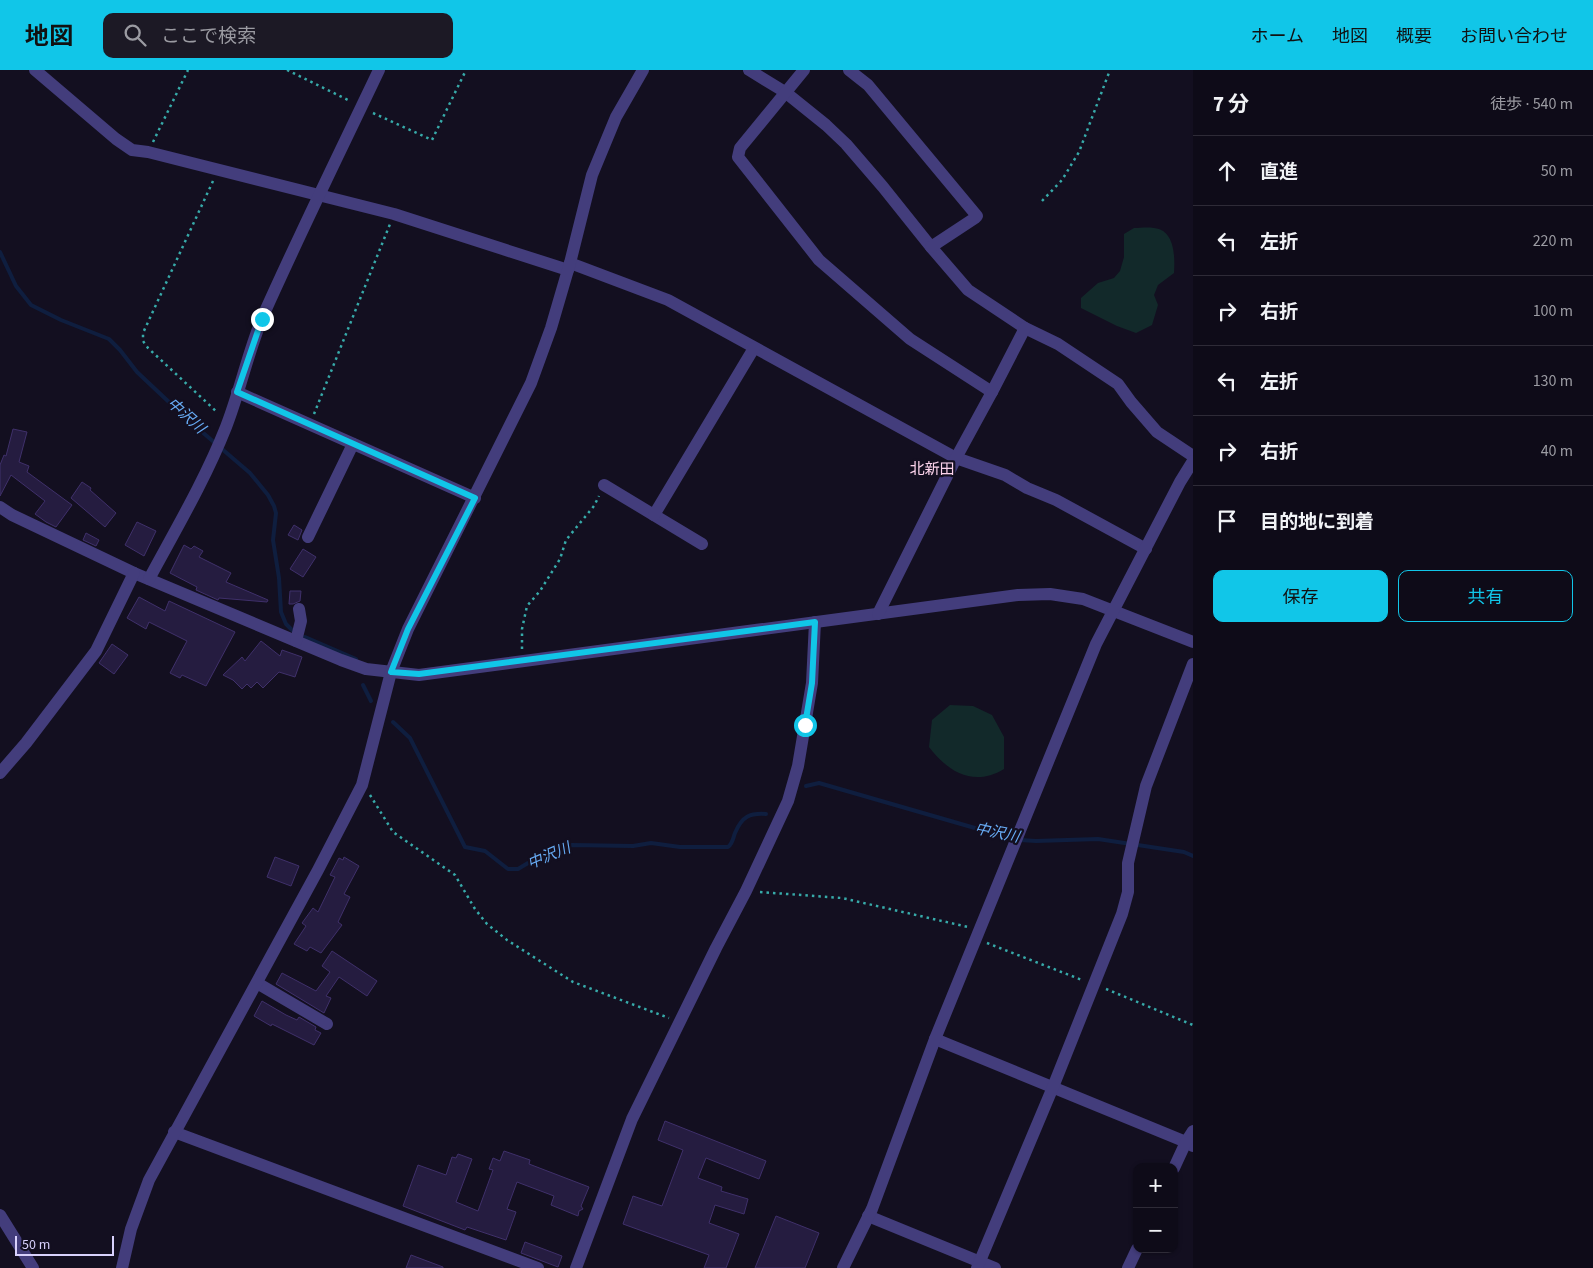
<!DOCTYPE html>
<html lang="ja">
<head>
<meta charset="utf-8">
<style>
  :root { --surface:#0e0b18; --page:#1c1925; --text:#f1f3f6; --muted:#9b9ba2; --line:#2e2b37; --accent:#11c6e8 }
  body { margin:0; font-family:"Source Sans 3","Noto Sans JP",sans-serif; background:var(--page); color:var(--text) }
  .controls { position:absolute; right:15px; bottom:15px; display:grid; overflow:hidden; border-radius:10px; box-shadow:0 1px 4px #0004 }
  .controls button { width:45px; height:45px; display:grid; place-items:center; padding:0; border:0; border-bottom:1px solid var(--line); background:var(--surface); color:var(--text); font:25px sans-serif }
  .scale { position:absolute; left:15px; bottom:12px; width:99px; box-sizing:border-box; padding-left:5px; border:2px solid #d8d1fc; border-top:0; font-size:14px; line-height:18px; white-space:nowrap; color:#d8d1fc; -webkit-text-stroke:4px #130f20; paint-order:stroke }
  .stop { position:absolute; width:15px; height:15px; margin:-11px; border:4px solid #11c6e8; border-radius:50%; background:#fff }
  .stop.end { background:#11c6e8; border-color:#fff; box-shadow:0 1px 5px #0008 }
  .list { margin:0; padding:0; list-style:none }
  h2 { display:flex; justify-content:space-between; align-items:center; height:65px; margin:0; padding:0 20px; font-size:21px }
  h2 small { font-size:16px; font-weight:400; color:var(--muted) }
  .list li { display:grid; grid-template-columns:32px 1fr auto; gap:15px; align-items:center; box-sizing:border-box; height:70px; padding:0 20px; border-top:1px solid var(--line) }
  .list b { display:block; font-size:19px; white-space:nowrap }
  .list em { font-size:16px; font-style:normal; color:var(--muted) }
  .actions { display:flex; gap:10px; padding:15px 20px }
  .actions a { flex:1; padding:11px 0; border:1px solid var(--accent); border-radius:10px; text-align:center; font-size:18px; color:var(--accent) }
  .actions .main { background:var(--accent); color:#111 }
  .icon { flex:none; width:28px; height:28px; fill:none; stroke:currentColor; stroke-width:2; stroke-linecap:round; stroke-linejoin:round }
  .map { position:relative; flex:none; width:1193px; height:1198px; overflow:hidden }
  header { display:flex; align-items:center; gap:30px; box-sizing:border-box; height:70px; padding:0 25px; background:var(--accent); color:#111 }
  header strong { font-size:24px }
  nav { display:flex; gap:28px; margin-inline-start:auto; font-size:18px }
  .search { width:350px; height:45px; background:var(--page); display:flex; align-items:center; gap:12px; box-sizing:border-box; padding:0 18px; border-radius:10px; color:var(--muted); font-size:19px }
  main { display:flex }
  aside { flex:1; background:var(--surface) }
  .map>svg:first-child { display:block }
</style>
</head>
<body>
<header>
<strong>地図</strong>
<div class="search"><svg class="icon" aria-label="search" viewBox="0 0 24 24"><circle cx="10" cy="10" r="6"/><path d="M15 15l6 6"/></svg>ここで検索</div>
<nav><a>ホーム</a><a>地図</a><a>概要</a><a>お問い合わせ</a></nav>
</header>
<main>
<div class="map">
<svg width="1193" height="1198" viewBox="0 0 1193 1198">
  <rect width="100%" height="100%" fill="#130f20"/>
  <g fill="#12292a">
    <path d="M 1134,158 C 1140,158 1147,157 1154,158 C 1175,160 1175,187 1174,203 L 1158,215 L 1154,225 L 1158,235 L 1152,255 L 1136,263 L 1117,256 L 1081,238 L 1081,228 L 1098,213 L 1114,208 L 1120,201 L 1124,187 L 1124,164 Z"/>
    <path d="M 950,635 L 973,636 L 992,645 L 1004,667 L 1004,699 C 974,717 949,703 929,677 L 932,650 Z"/>
  </g>
  <g fill="none" stroke-linecap="round" stroke-linejoin="round">
    <g stroke="#0f1e3f" stroke-width="4">
      <path d="M 0,182 L 16,216 L 31,235 L 61,250 L 109,269 L 120,280 L 137,302 L 187,349 L 250,403 L 268,425 L 274,436 L 276,443 L 273,470 L 279,508 L 281,542 L 286,554 L 292,560"/>
      <path d="M 305,567 L 356,589"/>
      <path d="M 363,615 L 371,631"/>
      <path d="M 393,652 L 410,668 L 465,777 L 485,781 L 508,799 L 518,799 L 528,793 L 572,775 L 633,776 L 651,773 L 680,777 L 728,777 C 733,773 733,768 735,763 C 742,746 750,743 766,744"/>
      <path d="M 806,716 L 819,713 L 1013,769"/>
      <path d="M 1020,770 L 1036,771 L 1098,769 L 1184,782 L 1193,786"/>
    </g>
  </g>
  <g fill="#251c40" stroke="#3f306a">
    <path d="M 13,359 L 27,362 L 19,392 L 29,396 L 27,402 L 72,435 L 56,457 L 46,452 L 35,444 L 45,431 L 11,405 L 0,426 L 0,395 L 4,385 L 6,386 Z"/>
    <path d="M 82,412 L 91,418 L 90,420 L 116,443 L 105,457 L 71,428 Z"/>
    <path d="M 137,452 L 156,461 L 144,486 L 125,475 Z"/>
    <path d="M 294,455 L 302,460 L 298,470 L 288,465 Z"/>
    <path d="M 86,463 L 99,470 L 96,476 L 83,470 Z"/>
    <path d="M 184,475 L 191,479 L 194,476 L 203,481 L 199,487 L 231,503 L 226,512 L 268,530 L 267,532 L 219,528 L 218,530 L 196,520 L 197,517 L 170,503 Z"/>
    <path d="M 303,479 L 316,487 L 303,507 L 290,499 Z"/>
    <path d="M 290,521 L 301,521 L 300,531 L 293,534 L 289,534 Z"/>
    <path d="M 139,527 L 165,541 L 169,531 L 235,562 L 206,616 L 182,605 L 180,608 L 170,603 L 187,571 L 149,552 L 146,559 L 127,548 Z"/>
    <path d="M 261,571 L 280,586 L 282,580 L 302,587 L 295,607 L 279,602 L 263,618 L 257,612 L 251,618 L 247,614 L 242,619 L 233,610 L 223,605 L 242,587 L 245,591 Z"/>
    <path d="M 112,574 L 128,585 L 114,604 L 99,593 Z"/>
    <path d="M 275,787 L 299,796 L 291,816 L 267,807 Z"/>
    <path d="M 344,787 L 359,796 L 344,824 L 350,827 L 338,852 L 342,855 L 321,883 L 310,877 L 307,881 L 294,874 L 306,856 L 302,853 L 313,838 L 318,842 L 335,807 L 330,805 L 339,788 L 343,790 Z"/>
    <path d="M 332,881 L 377,911 L 367,926 L 339,907 L 326,926 L 331,928 L 324,943 L 276,914 L 282,903 L 316,921 L 330,902 L 322,896 Z"/>
    <path d="M 262,931 L 286,945 L 297,950 L 299,947 L 316,957 L 315,960 L 321,963 L 314,975 L 272,954 L 271,956 L 254,946 Z"/>
    <path d="M 665,1051 L 766,1091 L 759,1109 L 706,1088 L 698,1108 L 722,1117 L 721,1121 L 748,1129 L 744,1144 L 715,1135 L 709,1153 L 739,1164 L 726,1198 L 704,1198 L 709,1185 L 623,1154 L 633,1126 L 662,1136 L 683,1080 L 658,1070 Z"/>
    <path d="M 504,1081 L 530,1090 L 529,1094 L 589,1117 L 581,1136 L 583,1139 L 579,1141 L 578,1146 L 551,1135 L 554,1126 L 517,1112 L 507,1139 L 516,1142 L 506,1170 L 467,1157 L 465,1160 L 403,1136 L 418,1095 L 446,1105 L 452,1087 L 456,1088 L 458,1084 L 472,1089 L 456,1132 L 478,1141 L 493,1100 L 489,1099 L 493,1088 L 500,1091 Z"/>
    <path d="M 776,1146 L 819,1163 L 805,1198 L 755,1198 Z"/>
    <path d="M 525,1172 L 562,1186 L 558,1197 L 521,1183 Z"/>
    <path d="M 411,1185 L 443,1197 L 443,1198 L 406,1198 Z"/>
  </g>
  <g fill="none" stroke-linecap="round" stroke-linejoin="round">
    <g stroke="#37aaa9" stroke-width="2.5" stroke-dasharray="2.5 4" stroke-linecap="butt">
      <path d="M 287,0 L 350,31"/>
      <path d="M 373,43 L 432,70 L 466,0"/>
      <path d="M 153,72 L 188,0"/>
      <path d="M 213,111 L 143,263 L 143,271 L 148,278 L 218,343"/>
      <path d="M 1042,131 L 1062,110 L 1079,82 L 1110,0"/>
      <path d="M 314,344 L 390,154"/>
      <path d="M 522,579 L 522,559 L 527,536 L 540,521 L 560,489 L 566,470 L 594,436 L 599,426"/>
      <path d="M 370,725 L 393,762 L 455,805 L 475,839 L 487,854 L 507,870 L 573,912 L 669,948"/>
      <path d="M 760,822 L 842,828 L 968,857"/>
      <path d="M 987,873 L 1082,910"/>
      <path d="M 1106,919 L 1193,955"/>
    </g>
    <g stroke="#433d7c" stroke-width="12">
      <path d="M 35,0 L 116,69 L 132,80 L 148,82 L 394,144 L 568,200"/>
      <path d="M 749,0 L 785,22 L 826,55 L 846,74 L 883,117 L 931,177 L 968,220 L 1025,258 L 1058,274 L 1118,314 L 1131,332 L 1157,362 L 1193,386"/>
      <path d="M 804,0 L 740,78 L 738,87 L 819,190 L 910,269 L 992,322"/>
      <path d="M 849,0 L 868,15 L 977,146 L 975,148 L 931,177"/>
      <path d="M 570,193 L 668,230 L 956,388 L 1005,405 L 1027,418 L 1056,430 L 1146,479"/>
      <path d="M 237,322 L 475,428"/>
      <path d="M 604,415 L 702,474"/>
      <path d="M 0,437 L 12,445 L 134,503 L 341,590 L 366,599 L 419,605 L 1018,525 L 1050,524 L 1083,529 L 1193,572"/>
      <path d="M 654,445 L 754,278"/>
      <path d="M 308,467 L 353,374"/>
      <path d="M 149,509 C 176,459 205,410 226,357 C 240,321 248,282 263,246 C 300,163 340,82 379,0"/>
      <path d="M 878,544 L 956,388 L 992,322 L 1025,258"/>
      <path d="M 296,571 L 301,551 L 299,539"/>
      <path d="M 0,703 L 26,673 L 96,581 L 134,503"/>
      <path d="M 257,913 L 327,954"/>
      <path d="M 935,969 L 1186,1072 L 1193,1076"/>
      <path d="M 174,1062 L 538,1198"/>
      <path d="M 1174,1098 L 1186,1072 L 1193,1061"/>
      <path d="M 0,1145 L 33,1198"/>
      <path d="M 868,1146 L 995,1198"/>
      <path d="M 122,1198 L 131,1159 L 149,1110 L 318,800 L 362,715 L 391,602 L 408,559 L 531,313 L 551,258 L 570,193 L 592,105 L 616,47 L 643,0"/>
      <path d="M 576,1198 L 632,1049 L 716,878 L 746,821 L 788,731 L 798,696 L 812,613 L 815,552"/>
      <path d="M 843,1198 L 872,1139 L 935,969 L 1096,574 L 1180,412 L 1193,391"/>
      <path d="M 977,1198 L 1053,1017 L 1122,844 L 1128,822 L 1128,793 L 1146,716 L 1193,594"/>
      <path d="M 1128,1198 L 1137,1179"/>
    </g>
  </g>
  <g fill="none" stroke-linecap="round" stroke-linejoin="round">
    <path stroke="#11c6e8" stroke-width="6" d="M 262,249 L 237,322 L 475,428 L 408,559 L 391,602 L 419,604 L 815,552 L 812,613 L 805,655"/>
  </g>
  <g text-anchor="middle" dominant-baseline="central" stroke-width="4.5" stroke-linejoin="round" paint-order="stroke">
    <g font-size="15" font-style="italic" fill="#67abf4" stroke="#130f20">
      <text transform="translate(186 346) rotate(42)">中沢川</text>
      <text transform="translate(997 763) rotate(12)">中沢川</text>
      <text transform="translate(549 786) rotate(-23)">中沢川</text>
    </g>
    <g font-size="15" fill="#fcd3eb" stroke="#130f20">
      <text x="932" y="399">北新田</text>
    </g>
  </g>
</svg>
<div class="controls">
<button>+</button>
<button>−</button>
</div>
<div class="scale">50 m</div>
<div class="stop" style="left:805px;top:655px"></div>
<div class="stop end" style="left:262px;top:249px"></div>
</div>
<aside>
<h2>7 分<small>徒歩 · 540 m</small></h2>
<ul class="list">
<li><svg class="icon" aria-label="ahead" viewBox="0 0 24 24"><path d="M12 20V5M6 11l6-6 6 6"/></svg><div><b>直進</b></div><em>50 m</em></li>
<li><svg class="icon" aria-label="left" viewBox="0 0 24 24"><path d="M17 20v-9H6M10 6l-5 5 5 5"/></svg><div><b>左折</b></div><em>220 m</em></li>
<li><svg class="icon" aria-label="right" viewBox="0 0 24 24"><path d="M7 20v-9h11M14 6l5 5-5 5"/></svg><div><b>右折</b></div><em>100 m</em></li>
<li><svg class="icon" aria-label="left" viewBox="0 0 24 24"><path d="M17 20v-9H6M10 6l-5 5 5 5"/></svg><div><b>左折</b></div><em>130 m</em></li>
<li><svg class="icon" aria-label="right" viewBox="0 0 24 24"><path d="M7 20v-9h11M14 6l5 5-5 5"/></svg><div><b>右折</b></div><em>40 m</em></li>
<li><svg class="icon" aria-label="arrive" viewBox="0 0 24 24"><path d="M6 21V4h12l-3 4 3 4H6"/></svg><div><b>目的地に到着</b></div></li>
</ul>
<div class="actions"><a class="main">保存</a><a>共有</a></div>
</aside>
</main>
</body>
</html>
